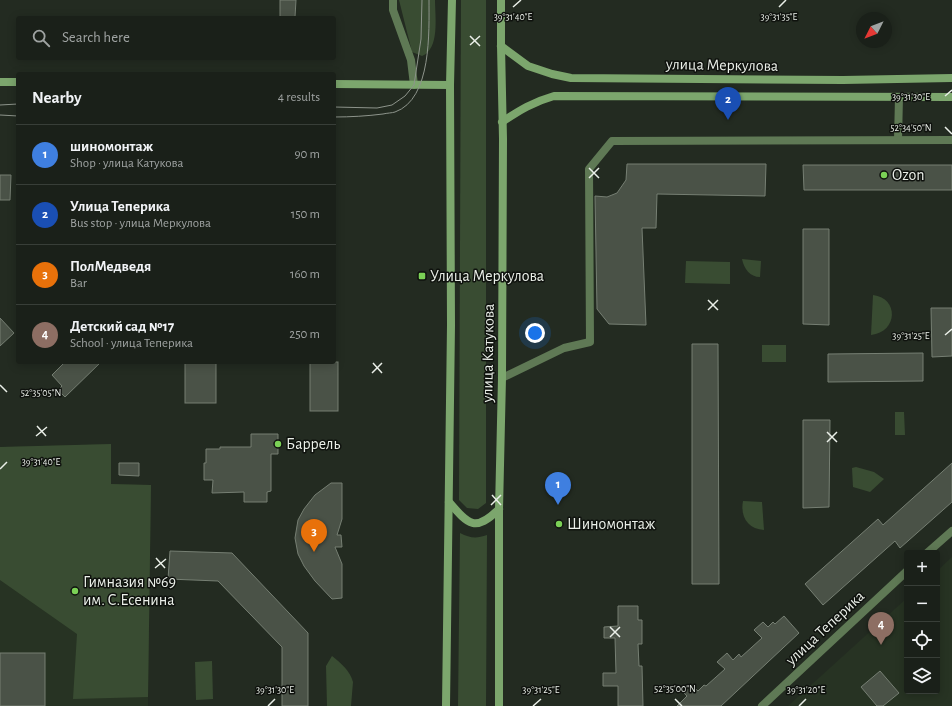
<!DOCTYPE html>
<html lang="en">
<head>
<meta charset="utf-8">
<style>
  :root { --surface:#1a2019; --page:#272d26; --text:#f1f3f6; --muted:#9fa3a2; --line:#383e38; --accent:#1a73e8 }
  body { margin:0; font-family:"Alegreya Sans",sans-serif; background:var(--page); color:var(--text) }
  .controls { position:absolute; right:12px; bottom:12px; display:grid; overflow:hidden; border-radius:4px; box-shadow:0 2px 10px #0003 }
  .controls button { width:36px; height:36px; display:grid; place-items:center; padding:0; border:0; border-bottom:1px solid var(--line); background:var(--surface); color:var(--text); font:20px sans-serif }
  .compass { position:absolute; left:856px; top:12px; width:36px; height:36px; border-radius:50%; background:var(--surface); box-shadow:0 2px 10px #0003; rotate:228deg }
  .you { position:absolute; left:535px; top:333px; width:14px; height:14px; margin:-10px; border:3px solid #fff; border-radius:50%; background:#1a73e8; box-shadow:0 0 0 6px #1a73e833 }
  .badge { display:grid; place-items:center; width:26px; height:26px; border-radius:50%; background:var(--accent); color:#fff; font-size:13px; font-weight:700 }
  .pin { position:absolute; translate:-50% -33px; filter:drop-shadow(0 1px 2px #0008) }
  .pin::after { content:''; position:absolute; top:21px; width:14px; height:12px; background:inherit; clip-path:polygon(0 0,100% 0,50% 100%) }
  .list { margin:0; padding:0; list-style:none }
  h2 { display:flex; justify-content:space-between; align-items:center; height:52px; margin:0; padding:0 16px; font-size:17px }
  h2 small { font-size:13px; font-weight:400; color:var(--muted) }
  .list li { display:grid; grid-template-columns:26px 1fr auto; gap:12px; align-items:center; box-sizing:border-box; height:60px; padding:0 16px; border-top:1px solid var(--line) }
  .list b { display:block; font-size:15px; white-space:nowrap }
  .list p { margin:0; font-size:13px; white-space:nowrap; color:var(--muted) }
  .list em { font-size:13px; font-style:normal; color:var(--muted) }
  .icon { flex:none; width:22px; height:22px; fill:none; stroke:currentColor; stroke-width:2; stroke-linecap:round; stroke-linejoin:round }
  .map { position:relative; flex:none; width:952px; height:706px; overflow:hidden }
  .search { position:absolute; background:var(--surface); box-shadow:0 2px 10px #0003; left:16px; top:16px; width:320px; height:44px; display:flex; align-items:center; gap:10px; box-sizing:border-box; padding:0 14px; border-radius:4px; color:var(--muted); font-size:15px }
  .panel { position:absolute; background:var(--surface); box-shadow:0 2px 10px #0003; left:16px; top:72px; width:320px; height:292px; border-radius:4px }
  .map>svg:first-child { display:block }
</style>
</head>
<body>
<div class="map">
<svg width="952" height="706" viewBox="0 0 952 706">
  <rect width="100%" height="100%" fill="#232b21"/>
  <g fill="#273323">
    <path d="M 111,444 L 111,484 L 151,485 L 148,706 L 0,706 L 0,447 Z"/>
    <path d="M 952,557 L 952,706 L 788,706 L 907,598 L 907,691 L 937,691 L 937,571 Z"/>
  </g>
  <g fill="#394c32">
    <path d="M 399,0 L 435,0 C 435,16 440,49 422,56 L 412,52 Z"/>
    <path d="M 461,0 L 486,0 L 486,503 L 478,509 L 467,508 L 459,500 Z"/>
    <path d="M 742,259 L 761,261 L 760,277 C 750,277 744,269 742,259 Z"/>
    <path d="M 686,261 L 730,262 L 730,284 L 685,283 Z"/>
    <path d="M 873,295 C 899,298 898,332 871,335 Z"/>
    <rect x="762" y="345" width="24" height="17"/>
    <path d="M 895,412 L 904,412 L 905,435 L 895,435 Z"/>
    <path d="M 111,444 L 111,484 L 151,485 L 148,697 L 73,699 L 77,634 L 0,580 L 0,447 Z"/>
    <path d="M 856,467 L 874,472 L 884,479 L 870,492 L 853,487 L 852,468 Z"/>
    <path d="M 743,501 L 762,502 L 764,530 C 748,529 740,517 743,501 Z"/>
    <path d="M 460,533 C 470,538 476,539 487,535 L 486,706 L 458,706 Z"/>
    <path d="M 332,656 C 341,663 350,671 353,682 L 351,706 L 327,706 L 326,666 Z"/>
    <path d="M 212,661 L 213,699 L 196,700 L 195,662 Z"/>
  </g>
  <g fill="#4a5247" stroke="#767f73">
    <path d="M 280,0 L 296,0 L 295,17 L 280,17 Z"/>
    <path d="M 627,164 L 766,164 L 765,196 L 657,194 L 656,228 L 642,228 L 646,325 L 609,324 L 597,309 L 595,196 L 607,197 L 617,193 L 626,180 Z"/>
    <path d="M 803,165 L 952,165 L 952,190 L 804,190 Z"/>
    <path d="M 0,175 L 11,175 L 10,200 L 0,200 Z"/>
    <path d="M 803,229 L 829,229 L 829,325 L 803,324 Z"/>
    <path d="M 931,308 L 952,308 L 952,356 L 932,357 Z"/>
    <path d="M 0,318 L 14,333 L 0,346 Z"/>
    <path d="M 692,344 L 718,344 L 719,584 L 692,584 Z"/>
    <path d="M 923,353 L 923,381 L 828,382 L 828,354 Z"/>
    <path d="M 65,362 L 101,362 L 65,397 L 58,390 L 62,386 L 52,375 Z"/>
    <rect x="185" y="362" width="31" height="41"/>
    <rect x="310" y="362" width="28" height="49"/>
    <path d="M 803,420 L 830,420 L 829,507 L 803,508 Z"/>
    <path d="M 251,434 L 278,434 L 278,454 L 271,454 L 271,491 L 267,492 L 267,502 L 244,502 L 244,492 L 212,493 L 213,480 L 204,480 L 204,463 L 206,463 L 206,449 L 220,449 L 220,447 L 251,447 Z"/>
    <path d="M 119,463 L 139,463 L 139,476 L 119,475 Z"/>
    <path d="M 952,463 L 952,502 L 900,548 L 895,541 L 823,605 L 805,584 L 878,519 L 883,525 Z"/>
    <path d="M 331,483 L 342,483 L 342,519 L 337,535 L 341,535 L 342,547 L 335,547 L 342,564 L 342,598 L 332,599 L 315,581 L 304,566 L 298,554 L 295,538 L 298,520 L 304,509 L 315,495 Z"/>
    <path d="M 170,551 L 232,553 L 308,633 L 308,706 L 282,706 L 282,647 L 218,581 L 168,579 Z"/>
    <path d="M 618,606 L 638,606 L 638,620 L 642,620 L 642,644 L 638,644 L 639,666 L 642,666 L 643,706 L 618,706 L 618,686 L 603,686 L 603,673 L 616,673 L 615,638 L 604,638 L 604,627 L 618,626 Z"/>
    <path d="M 784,616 L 799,633 L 721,706 L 677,706 L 687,696 L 683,692 L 691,684 L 698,691 L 704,685 L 706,686 L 725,669 L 717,662 L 727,653 L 733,660 L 739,654 L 741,657 L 762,638 L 754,630 L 763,622 L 768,627 L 773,622 L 775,624 Z"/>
    <rect x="0" y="653" width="45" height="53"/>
    <path d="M 880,671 L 899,693 L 883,706 L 877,706 L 861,687 Z"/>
  </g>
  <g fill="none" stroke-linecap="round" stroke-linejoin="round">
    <g stroke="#5f7955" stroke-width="8">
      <path d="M 393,0 L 393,10 L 411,60 L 414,85"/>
      <path d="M 898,140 L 899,97"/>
      <path d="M 502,378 L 564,348 L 590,342 L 589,169 L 612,141 L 952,140"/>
      <path d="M 927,553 L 952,531"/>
      <path d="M 762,706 L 907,571"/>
    </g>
    <g stroke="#7ca66d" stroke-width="8">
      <path d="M 501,46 L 528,66 L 552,74 L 571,78 L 843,80 L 952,78"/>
      <path d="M 0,82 L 18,82"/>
      <path d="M 334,84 L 450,85"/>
      <path d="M 502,122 C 520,110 533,102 554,96 L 952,97"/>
      <path d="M 449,502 C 468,524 475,533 499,509"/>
      <path d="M 446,706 L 451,325 L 450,85 L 452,0"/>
      <path d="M 499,706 L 499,509 L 502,378 L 503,139 L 501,46 L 501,0"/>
    </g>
    <g stroke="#8d948b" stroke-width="1">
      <path d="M 0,105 L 18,104"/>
      <path d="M 334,107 L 377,108 L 392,105 L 405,96 L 414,85 L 421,39 L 422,0"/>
      <path d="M 0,115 L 18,116"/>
      <path d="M 334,117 C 351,117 367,116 383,114 C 387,113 392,113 395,112 C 432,99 429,31 429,0"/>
    </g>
  </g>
  <path fill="none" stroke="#eaefe8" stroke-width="1.5" d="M 513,7 L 521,0M 779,7 L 786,0M 470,36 L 480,46M 470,45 L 480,36M 945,96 L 952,90M 945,127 L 952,134M 589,168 L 599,178M 589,178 L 599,168M 708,300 L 718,310M 708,310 L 718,300M 945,335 L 952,329M 373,363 L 382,373M 372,373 L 382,363M 0,385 L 7,392M 37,426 L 46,436M 827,432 L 837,442M 36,436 L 47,427M 827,442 L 837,432M 0,469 L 7,462M 492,495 L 501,505M 491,505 L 501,495M 156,558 L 165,568M 155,568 L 166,559M 610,627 L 620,637M 610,637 L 620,627M 675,699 L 682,706M 268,706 L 275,699M 533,706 L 541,699M 799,706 L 806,699"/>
  <g fill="#7bd156" stroke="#0f120e" stroke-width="1.5">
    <circle cx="884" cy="175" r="4"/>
    <rect x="418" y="272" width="8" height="8" rx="2"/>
    <circle cx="278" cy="444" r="4"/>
    <circle cx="559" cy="524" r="4"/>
    <circle cx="75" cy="591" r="4"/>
  </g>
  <g text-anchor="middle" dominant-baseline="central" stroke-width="3" stroke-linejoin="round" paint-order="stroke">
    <g font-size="16" fill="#eaefe8" stroke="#0f120e">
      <text transform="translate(722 65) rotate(1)">улица Меркулова</text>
      <text transform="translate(488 353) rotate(-89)">улица Катукова</text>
      <text transform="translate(825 628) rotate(-43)">улица Теперика</text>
    </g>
    <g font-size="16" fill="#eaefe8" stroke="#0f120e" text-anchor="start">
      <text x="892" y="175">Ozon</text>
      <text x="430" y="276">Улица Меркулова</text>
      <text x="286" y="444">Баррель</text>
      <text x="567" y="524">Шиномонтаж</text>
      <text x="83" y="582">Гимназия №69<tspan x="83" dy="18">им. С.Есенина</tspan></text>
    </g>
  </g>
  <g font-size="10" text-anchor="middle" fill="#eaefe8" stroke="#0f120e" stroke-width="3" stroke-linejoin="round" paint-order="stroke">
    <text x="513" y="20">39°31'40"E</text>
    <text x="779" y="20">39°31'35"E</text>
    <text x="911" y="100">39°31'30"E</text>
    <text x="911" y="131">52°34'50"N</text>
    <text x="911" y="339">39°31'25"E</text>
    <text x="41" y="396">52°35'05"N</text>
    <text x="41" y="465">39°31'40"E</text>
    <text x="675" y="692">52°35'00"N</text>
    <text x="275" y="693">39°31'30"E</text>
    <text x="541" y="693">39°31'25"E</text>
    <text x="806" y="693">39°31'20"E</text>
  </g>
</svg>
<div class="controls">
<button>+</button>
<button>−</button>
<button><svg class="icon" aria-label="locate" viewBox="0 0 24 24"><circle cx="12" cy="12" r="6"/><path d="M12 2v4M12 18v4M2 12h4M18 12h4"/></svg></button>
<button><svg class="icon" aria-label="layers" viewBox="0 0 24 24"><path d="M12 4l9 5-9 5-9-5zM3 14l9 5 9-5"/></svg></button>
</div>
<svg class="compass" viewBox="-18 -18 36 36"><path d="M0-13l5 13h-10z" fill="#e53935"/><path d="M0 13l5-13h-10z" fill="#9fa3a2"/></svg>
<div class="you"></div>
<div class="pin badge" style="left:558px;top:505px;background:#3f7fe0">1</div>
<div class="pin badge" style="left:728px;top:120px;background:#1a4fb4">2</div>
<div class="pin badge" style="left:314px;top:552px;background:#e8710a">3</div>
<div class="pin badge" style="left:881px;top:645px;background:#8d6e63">4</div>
<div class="search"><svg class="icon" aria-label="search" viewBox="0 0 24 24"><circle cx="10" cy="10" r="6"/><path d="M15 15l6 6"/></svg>Search here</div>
<section class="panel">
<h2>Nearby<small>4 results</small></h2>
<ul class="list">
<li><span class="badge" style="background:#3f7fe0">1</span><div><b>шиномонтаж</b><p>Shop · улица Катукова</p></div><em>90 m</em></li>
<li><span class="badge" style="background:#1a4fb4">2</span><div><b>Улица Теперика</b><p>Bus stop · улица Меркулова</p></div><em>150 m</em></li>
<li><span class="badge" style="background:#e8710a">3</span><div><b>ПолМедведя</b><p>Bar</p></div><em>160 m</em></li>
<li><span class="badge" style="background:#8d6e63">4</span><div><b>Детский сад №17</b><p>School · улица Теперика</p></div><em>250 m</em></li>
</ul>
</section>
</div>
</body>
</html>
